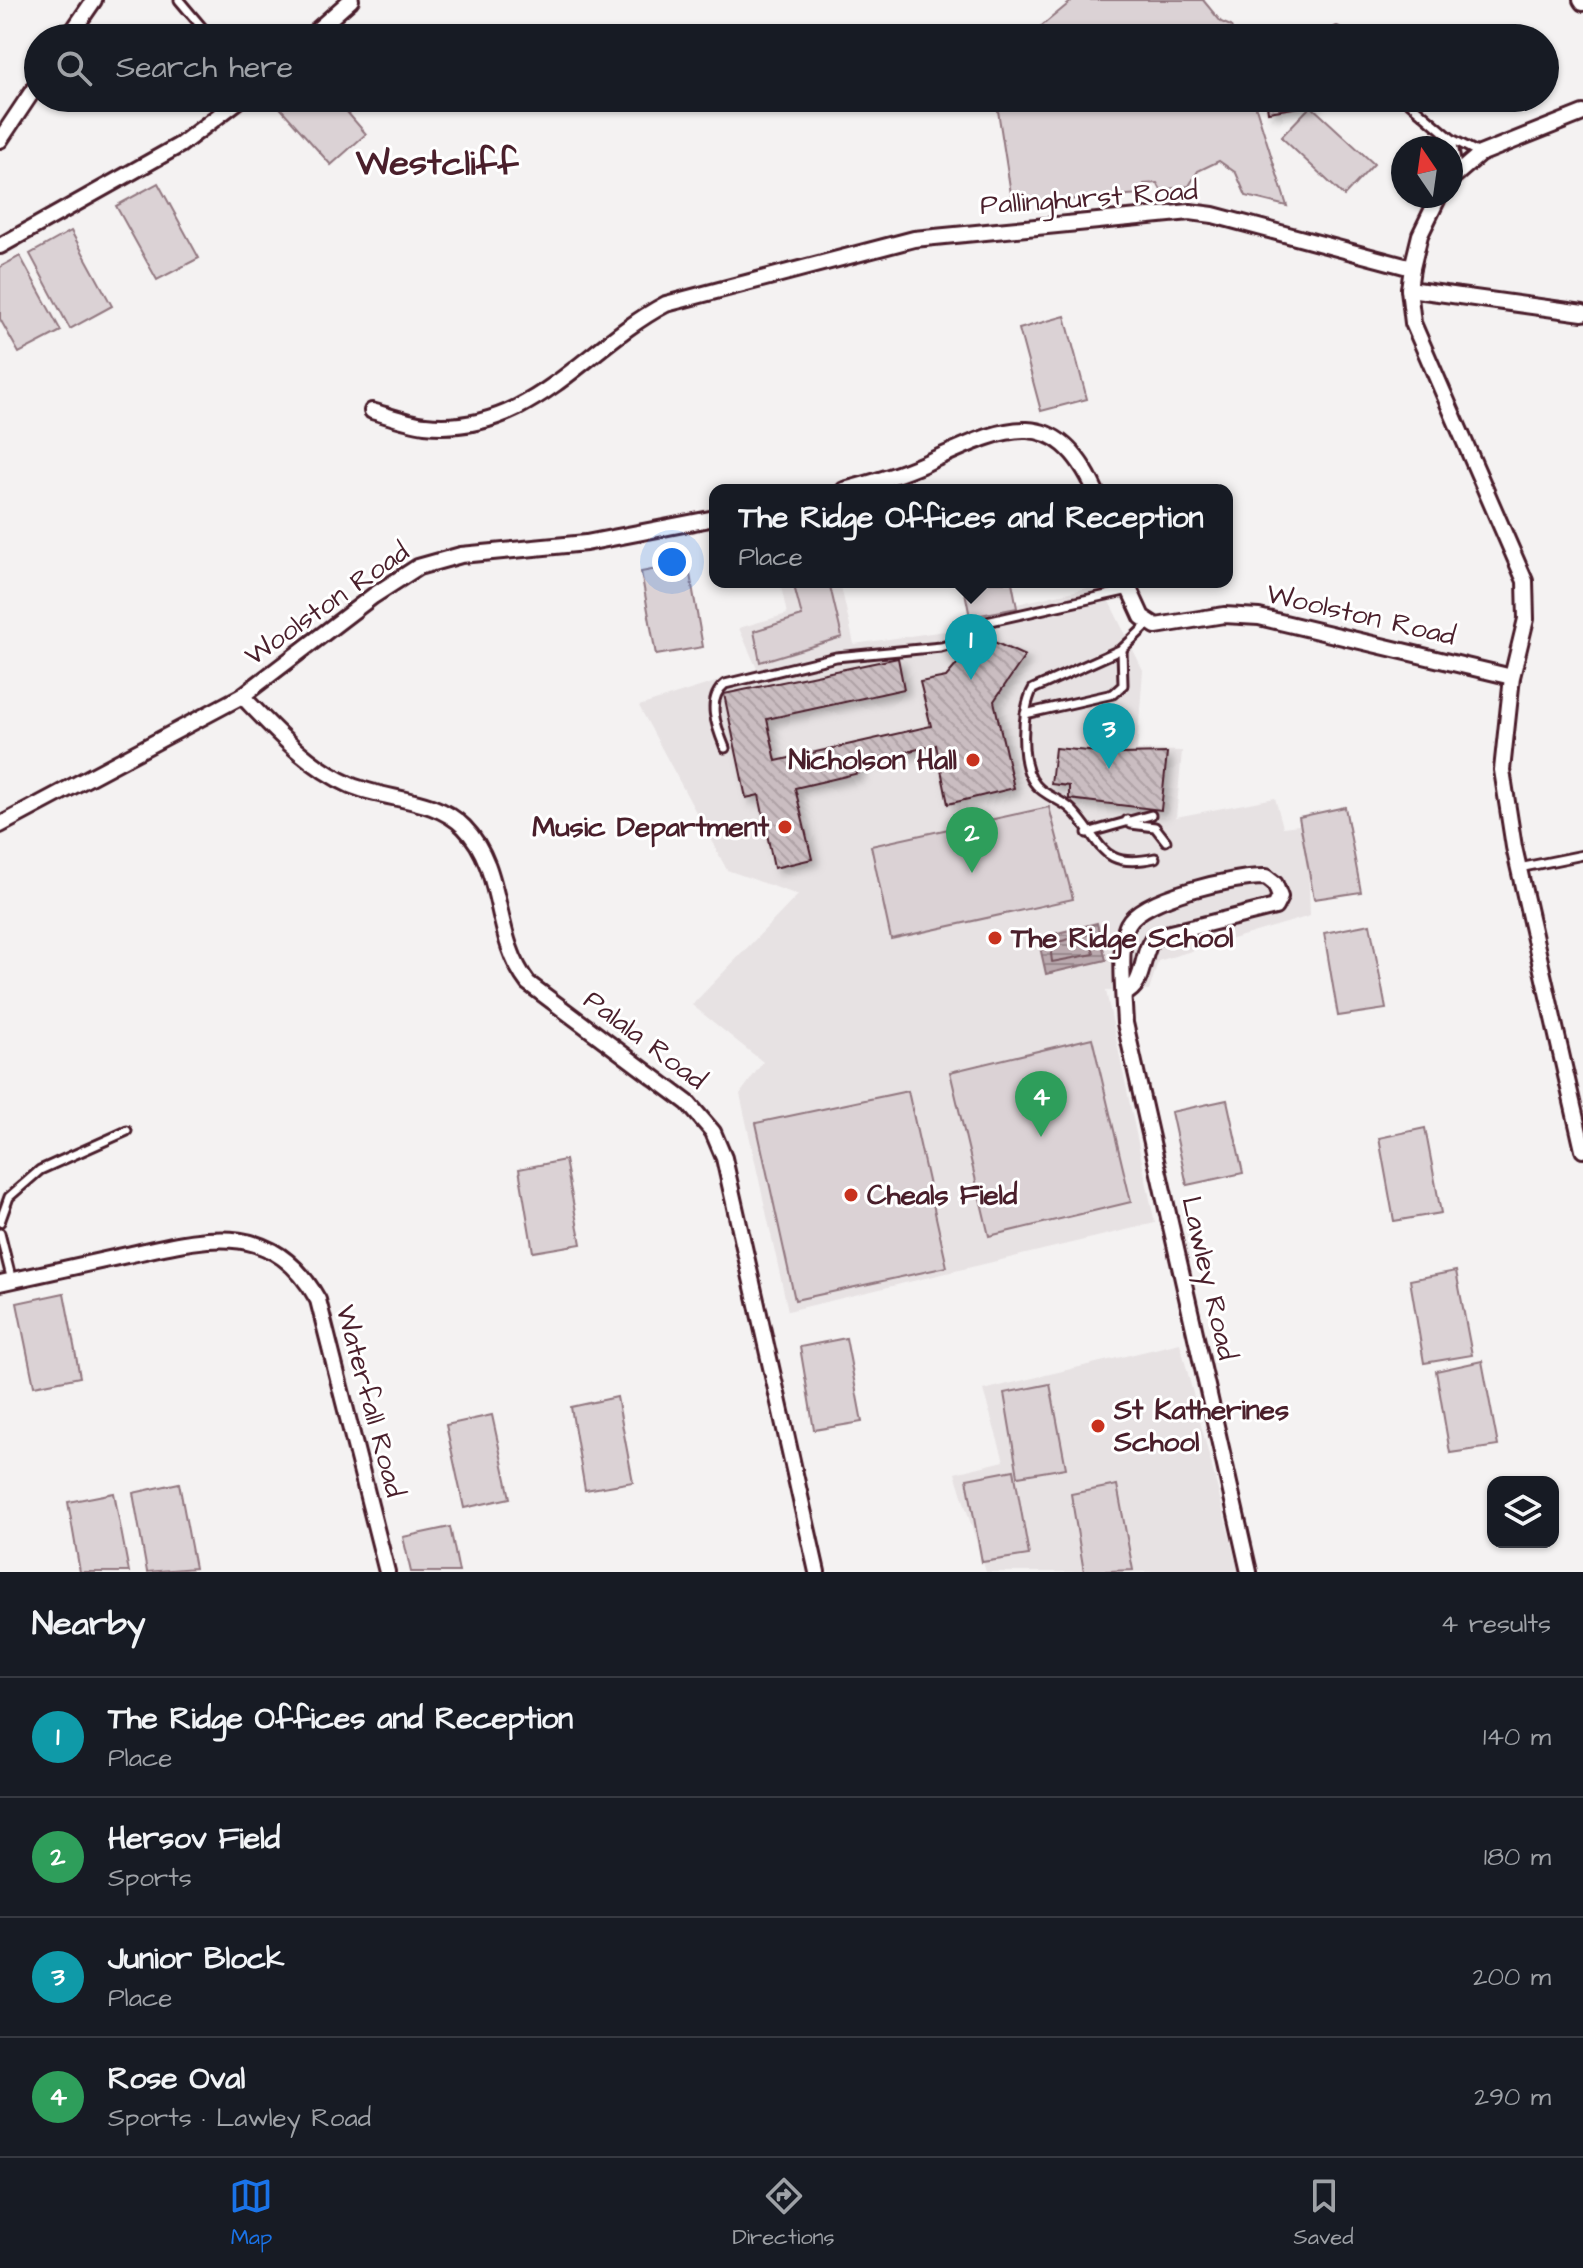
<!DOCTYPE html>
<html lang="en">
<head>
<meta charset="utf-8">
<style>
  :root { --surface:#171b24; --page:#242831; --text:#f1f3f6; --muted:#9ea1a6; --line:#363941; --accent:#1a73e8 }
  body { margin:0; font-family:"Architects Daughter",sans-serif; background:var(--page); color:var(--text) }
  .controls { position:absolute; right:24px; bottom:24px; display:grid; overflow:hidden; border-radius:16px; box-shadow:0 2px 6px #0004 }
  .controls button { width:72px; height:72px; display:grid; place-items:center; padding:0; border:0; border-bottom:2px solid var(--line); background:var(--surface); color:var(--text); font:40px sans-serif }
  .compass { position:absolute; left:1391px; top:136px; width:72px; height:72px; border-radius:50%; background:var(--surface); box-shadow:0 2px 6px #0004; rotate:347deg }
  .you { position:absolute; left:672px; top:562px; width:28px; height:28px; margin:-20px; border:6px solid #fff; border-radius:50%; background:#1a73e8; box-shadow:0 0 0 12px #1a73e833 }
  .badge { display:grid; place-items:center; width:52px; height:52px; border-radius:50%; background:var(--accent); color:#fff; font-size:26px; font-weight:700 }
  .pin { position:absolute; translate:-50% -66px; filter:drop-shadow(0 2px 4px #0008) }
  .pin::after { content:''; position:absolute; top:42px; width:28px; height:24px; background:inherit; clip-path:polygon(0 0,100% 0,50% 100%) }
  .popup { position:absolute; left:709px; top:484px; width:524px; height:104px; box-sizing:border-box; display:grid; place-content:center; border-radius:16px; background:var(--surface); filter:drop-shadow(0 2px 6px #0005); font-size:26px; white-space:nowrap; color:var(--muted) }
  .popup b { font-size:30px; color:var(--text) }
  .popup::after { content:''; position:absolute; left:50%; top:100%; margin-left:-16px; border:16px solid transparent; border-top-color:var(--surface) }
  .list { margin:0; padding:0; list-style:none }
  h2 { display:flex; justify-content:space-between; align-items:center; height:104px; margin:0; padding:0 32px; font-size:34px }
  h2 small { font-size:26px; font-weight:400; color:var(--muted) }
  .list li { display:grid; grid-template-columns:52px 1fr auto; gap:24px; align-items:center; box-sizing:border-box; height:120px; padding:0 32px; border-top:2px solid var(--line) }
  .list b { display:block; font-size:30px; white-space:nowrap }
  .list p { margin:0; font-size:26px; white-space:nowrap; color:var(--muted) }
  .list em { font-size:26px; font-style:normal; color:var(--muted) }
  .icon { flex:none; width:44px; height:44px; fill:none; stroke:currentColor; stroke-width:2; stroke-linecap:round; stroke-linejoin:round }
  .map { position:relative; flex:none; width:1583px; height:1572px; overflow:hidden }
  .search { position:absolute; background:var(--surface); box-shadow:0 2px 6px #0004; left:24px; right:24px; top:24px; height:88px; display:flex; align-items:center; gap:20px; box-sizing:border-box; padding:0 28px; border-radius:44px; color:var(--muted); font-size:30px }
  .sheet { height:584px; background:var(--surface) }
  nav { display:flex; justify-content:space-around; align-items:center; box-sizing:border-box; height:112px; border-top:2px solid var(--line); background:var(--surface); font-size:22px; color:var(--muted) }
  nav a { display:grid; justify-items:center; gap:4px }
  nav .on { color:var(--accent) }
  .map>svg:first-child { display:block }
</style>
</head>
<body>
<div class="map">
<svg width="1583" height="1572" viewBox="0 0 1583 1572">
  <defs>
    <pattern id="water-rules" width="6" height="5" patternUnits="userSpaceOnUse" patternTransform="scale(2)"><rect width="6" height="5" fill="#baa9ae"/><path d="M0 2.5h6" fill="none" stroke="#99898e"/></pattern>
    <pattern id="building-back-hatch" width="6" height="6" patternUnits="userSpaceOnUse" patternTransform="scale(2)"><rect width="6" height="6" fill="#cabdc1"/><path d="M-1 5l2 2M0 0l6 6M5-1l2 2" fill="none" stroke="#afa2a6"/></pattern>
    <filter id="shadow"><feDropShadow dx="5.5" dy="5.5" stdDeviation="4" flood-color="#0004"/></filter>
  </defs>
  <rect width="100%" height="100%" fill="#f4f2f2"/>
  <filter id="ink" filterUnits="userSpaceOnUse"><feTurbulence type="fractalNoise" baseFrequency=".0125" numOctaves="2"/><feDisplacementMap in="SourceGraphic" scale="16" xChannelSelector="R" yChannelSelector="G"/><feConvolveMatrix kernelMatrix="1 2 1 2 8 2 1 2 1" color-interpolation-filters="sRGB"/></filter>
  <g filter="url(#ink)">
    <g fill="#e7e2e3">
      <path d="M 780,582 L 840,582 L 854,644 L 966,628 L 969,615 L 1101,585 L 1143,670 L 1137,750 L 1182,751 L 1176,817 L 1275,798 L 1283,827 L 1307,824 L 1310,916 L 1158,961 L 1149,991 L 1106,991 L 1155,1223 L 788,1311 L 740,1094 L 763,1062 L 692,1005 L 798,895 L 727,870 L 639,706 L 757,669 L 739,628 L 787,614 Z"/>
      <path d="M 1180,1343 L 1239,1572 L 986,1572 L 955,1473 L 1004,1461 L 983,1390 Z"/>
    </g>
    <g fill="#dbd2d5" stroke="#927880" stroke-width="2">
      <path d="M 1073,0 L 1203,0 L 1221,22 L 1231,26 L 1235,38 L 1027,38 Z"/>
      <path d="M 278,98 L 335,98 L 366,134 L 331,165 L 274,101 Z"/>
      <path d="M 996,98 L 1253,98 L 1287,206 L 1246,196 L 1236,173 L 1219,161 L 1198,171 L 1189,186 L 1161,190 L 1157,183 L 1144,184 L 1140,194 L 1053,201 L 1012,200 Z"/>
      <path d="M 1311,106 L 1374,164 L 1344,196 L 1281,137 Z"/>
      <path d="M 158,183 L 199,258 L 157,280 L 116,206 Z"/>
      <path d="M 71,231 L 112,306 L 70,329 L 30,254 Z"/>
      <path d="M 20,256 L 61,331 L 19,353 L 0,319 L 0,267 Z"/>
      <path d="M 1065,316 L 1087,399 L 1041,411 L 1019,329 Z"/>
      <path d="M 688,563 L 703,647 L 656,655 L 641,572 Z"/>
      <path d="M 793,582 L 829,582 L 842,637 L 760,662 L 754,631 L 802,616 Z"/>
      <path d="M 963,582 L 1012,582 L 1017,608 L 970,617 Z"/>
      <path d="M 1049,807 L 1073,899 L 891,939 L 871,846 Z"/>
      <path d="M 1345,807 L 1361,892 L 1314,899 L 1299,817 Z"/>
      <path d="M 1370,924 L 1386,1009 L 1338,1016 L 1324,933 Z"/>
      <path d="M 1092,1038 L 1131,1202 L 989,1236 L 950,1072 Z"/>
      <path d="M 908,1091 L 947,1267 L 795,1300 L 756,1123 Z"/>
      <path d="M 1227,1100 L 1243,1173 L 1187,1185 L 1171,1112 Z"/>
      <path d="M 1425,1128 L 1441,1213 L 1394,1221 L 1379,1138 Z"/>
      <path d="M 565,1160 L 581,1244 L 533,1252 L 519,1169 Z"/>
      <path d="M 1456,1271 L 1472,1355 L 1424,1363 L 1410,1280 Z"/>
      <path d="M 64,1293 L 80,1377 L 34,1386 L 17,1303 Z"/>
      <path d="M 846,1338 L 862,1422 L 814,1430 L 800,1347 Z"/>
      <path d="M 1482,1361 L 1498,1446 L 1450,1453 L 1436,1371 Z"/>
      <path d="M 1050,1384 L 1066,1468 L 1018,1476 L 1004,1393 Z"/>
      <path d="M 617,1397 L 633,1482 L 585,1490 L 571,1407 Z"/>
      <path d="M 492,1415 L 510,1498 L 464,1508 L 446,1425 Z"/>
      <path d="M 1014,1470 L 1029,1555 L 982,1562 L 967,1479 Z"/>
      <path d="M 179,1483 L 195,1568 L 147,1572 L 133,1493 Z"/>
      <path d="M 1117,1485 L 1133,1570 L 1084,1572 L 1071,1494 Z"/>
      <path d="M 114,1493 L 129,1572 L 80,1572 L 68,1502 Z"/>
      <path d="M 450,1527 L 459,1572 L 411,1572 L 403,1537 Z"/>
    </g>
    <path fill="url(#water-rules)" stroke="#8d727a" stroke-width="2" d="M 1097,923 L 1106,960 L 1046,974 L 1038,938 Z"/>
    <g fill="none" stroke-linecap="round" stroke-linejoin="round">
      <path stroke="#77565f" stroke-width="2" d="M 1089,934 L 1094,954 L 1052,962 L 1050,944 Z"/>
    </g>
    <g fill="url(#building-back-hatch)" stroke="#4a1f2b" stroke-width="2" filter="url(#shadow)">
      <path d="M 1266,98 L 1313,98 L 1313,105 L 1268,112 Z"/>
      <path d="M 981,636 L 1025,656 L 994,701 L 1014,788 L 948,804 L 936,745 L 857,763 L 859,773 L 795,788 L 812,859 L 774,868 L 759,795 L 746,798 L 724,694 L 898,658 L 904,689 L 767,719 L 776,761 L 931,726 L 920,682 L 946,677 Z"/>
      <path d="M 1055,748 L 1121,754 L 1167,753 L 1161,810 L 1069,799 L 1069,786 L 1051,784 Z"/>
    </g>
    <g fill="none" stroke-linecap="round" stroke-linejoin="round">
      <g stroke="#4a1f2b" stroke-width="13">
        <g id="service">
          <path d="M 179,0 L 211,38"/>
          <path d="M 1337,38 L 1337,32"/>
          <path d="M 1404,98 L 1452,139 L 1479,153"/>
          <path d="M 1452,139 L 1458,172"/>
          <path d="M 1149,623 L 1122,649 L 1033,689 C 1021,709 1019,766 1036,785 C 1045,796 1062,800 1072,810 C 1103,842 1099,870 1155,858"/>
          <path d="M 1025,714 L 1113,694 L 1123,685 L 1122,649"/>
          <path d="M 725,748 C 717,728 705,700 725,684 L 836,657 L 941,647 L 955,643 L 982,623 L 1129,590"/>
          <path d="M 1127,820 L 1131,824 L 1155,827 L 1166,841"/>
          <path d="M 1087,833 L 1151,815"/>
          <path d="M 1519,868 L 1583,855"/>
          <path d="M 0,1222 L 9,1197 L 40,1170 L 127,1131"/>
          <path d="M 0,1233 L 12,1281"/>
        </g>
      </g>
      <g stroke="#4a1f2b" stroke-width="20">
        <g id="minor">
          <path d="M 1581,0 L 1583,3"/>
          <path d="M 68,38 L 94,0"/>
          <path d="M 308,38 L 351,0"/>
          <path d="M 0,140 L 38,83"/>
          <path d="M 1451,179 L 1480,154 L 1583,113"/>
          <path d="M 1439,196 L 1420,235 L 1412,268 L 1409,289 L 1413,323 L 1525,581 L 1526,619 L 1512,677 L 1502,770 L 1514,847 L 1583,1150"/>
          <path d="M 0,246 L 180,145 L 242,98"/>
          <path d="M 1409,289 L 1583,313"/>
          <path d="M 372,411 C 389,416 408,423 425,425 C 530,436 584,347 666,304 L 914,239 L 1190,212 L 1213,215 L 1412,268"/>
          <path d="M 844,490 C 872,483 899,475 926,463 C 996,432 1053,397 1095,490"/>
          <path d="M 1126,582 L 1142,617 L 1156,626 L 1224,615 L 1259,617 L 1512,677"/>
          <path d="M 242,696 C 274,729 308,767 350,785 C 387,801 435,797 464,827 C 506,870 492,937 528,983 L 688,1103 L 713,1132 L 724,1158 L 817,1572"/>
          <path d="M 0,825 L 242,696 L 373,596 L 418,567 L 461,555 L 586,543 L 715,518"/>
          <path d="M 1124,994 C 1146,985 1140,953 1154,937 L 1275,907 L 1280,897 L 1275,884 L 1266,877 C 1237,876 1142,897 1128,924 C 1118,943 1124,1000 1125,1023 L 1249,1572"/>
          <path d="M 0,1283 C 42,1274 85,1264 127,1255 C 204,1238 272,1217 318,1300 L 387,1572"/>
        </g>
      </g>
      <use href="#service" stroke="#fff" stroke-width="7"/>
      <use href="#minor" stroke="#fff" stroke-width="14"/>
    </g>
  </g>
  <g fill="#c8321e" stroke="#fff" stroke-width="3">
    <circle cx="973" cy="760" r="8"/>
    <circle cx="785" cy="827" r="8"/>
    <circle cx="995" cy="938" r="8"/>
    <circle cx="851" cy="1195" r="8"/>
    <circle cx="1098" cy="1426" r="8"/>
  </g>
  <g text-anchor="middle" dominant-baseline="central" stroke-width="6" stroke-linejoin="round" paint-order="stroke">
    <g font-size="28" fill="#4a1f2b" stroke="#fff">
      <text transform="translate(1089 198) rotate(-4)">Pallinghurst Road</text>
      <text transform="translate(327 604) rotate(-35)">Woolston Road</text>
      <text transform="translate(1361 615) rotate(13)">Woolston Road</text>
      <text transform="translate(645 1040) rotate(37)">Palala Road</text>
      <text transform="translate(1209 1278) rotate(77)">Lawley Road</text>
      <text transform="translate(370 1401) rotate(75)">Waterfall Road</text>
    </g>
    <g font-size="28" font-weight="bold" fill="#4a1f2b" stroke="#fff" text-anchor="start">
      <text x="957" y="760" text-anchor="end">Nicholson Hall</text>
      <text x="769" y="827" text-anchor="end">Music Department</text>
      <text x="1011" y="938">The Ridge School</text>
      <text x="867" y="1195">Cheals Field</text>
      <text x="1114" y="1410">St Katherines<tspan x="1114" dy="32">School</tspan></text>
    </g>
    <g font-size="36" font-weight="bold" fill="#4a1f2b" stroke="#fff">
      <text x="437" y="163">Westcliff</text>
    </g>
  </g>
</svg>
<div class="controls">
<button><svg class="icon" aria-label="layers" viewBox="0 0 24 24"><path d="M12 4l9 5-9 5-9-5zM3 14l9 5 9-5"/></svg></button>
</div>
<svg class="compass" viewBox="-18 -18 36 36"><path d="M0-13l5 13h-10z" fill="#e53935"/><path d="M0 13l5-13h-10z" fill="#9ea1a6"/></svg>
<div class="you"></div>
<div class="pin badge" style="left:971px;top:680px;background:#0f9aa8">1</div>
<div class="popup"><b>The Ridge Offices and Reception</b>Place</div>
<div class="pin badge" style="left:972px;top:873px;background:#2e9e5b">2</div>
<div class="pin badge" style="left:1109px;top:769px;background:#0f9aa8">3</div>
<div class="pin badge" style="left:1041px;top:1137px;background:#2e9e5b">4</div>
<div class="search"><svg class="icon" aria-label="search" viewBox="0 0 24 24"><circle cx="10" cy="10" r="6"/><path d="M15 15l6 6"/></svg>Search here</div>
</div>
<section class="sheet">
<h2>Nearby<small>4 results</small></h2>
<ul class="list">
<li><span class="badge" style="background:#0f9aa8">1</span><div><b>The Ridge Offices and Reception</b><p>Place</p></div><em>140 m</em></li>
<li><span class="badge" style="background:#2e9e5b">2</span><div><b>Hersov Field</b><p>Sports</p></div><em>180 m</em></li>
<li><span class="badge" style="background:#0f9aa8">3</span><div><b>Junior Block</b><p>Place</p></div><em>200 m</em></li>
<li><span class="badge" style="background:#2e9e5b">4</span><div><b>Rose Oval</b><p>Sports · Lawley Road</p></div><em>290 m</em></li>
</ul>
</section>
<nav>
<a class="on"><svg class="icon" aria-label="map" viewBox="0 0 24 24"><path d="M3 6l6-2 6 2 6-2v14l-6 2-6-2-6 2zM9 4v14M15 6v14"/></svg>Map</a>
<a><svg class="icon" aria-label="directions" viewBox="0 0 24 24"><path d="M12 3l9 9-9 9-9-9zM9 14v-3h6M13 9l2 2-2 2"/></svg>Directions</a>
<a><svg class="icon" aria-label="saved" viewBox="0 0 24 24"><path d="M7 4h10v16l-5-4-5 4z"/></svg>Saved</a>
</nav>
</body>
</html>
